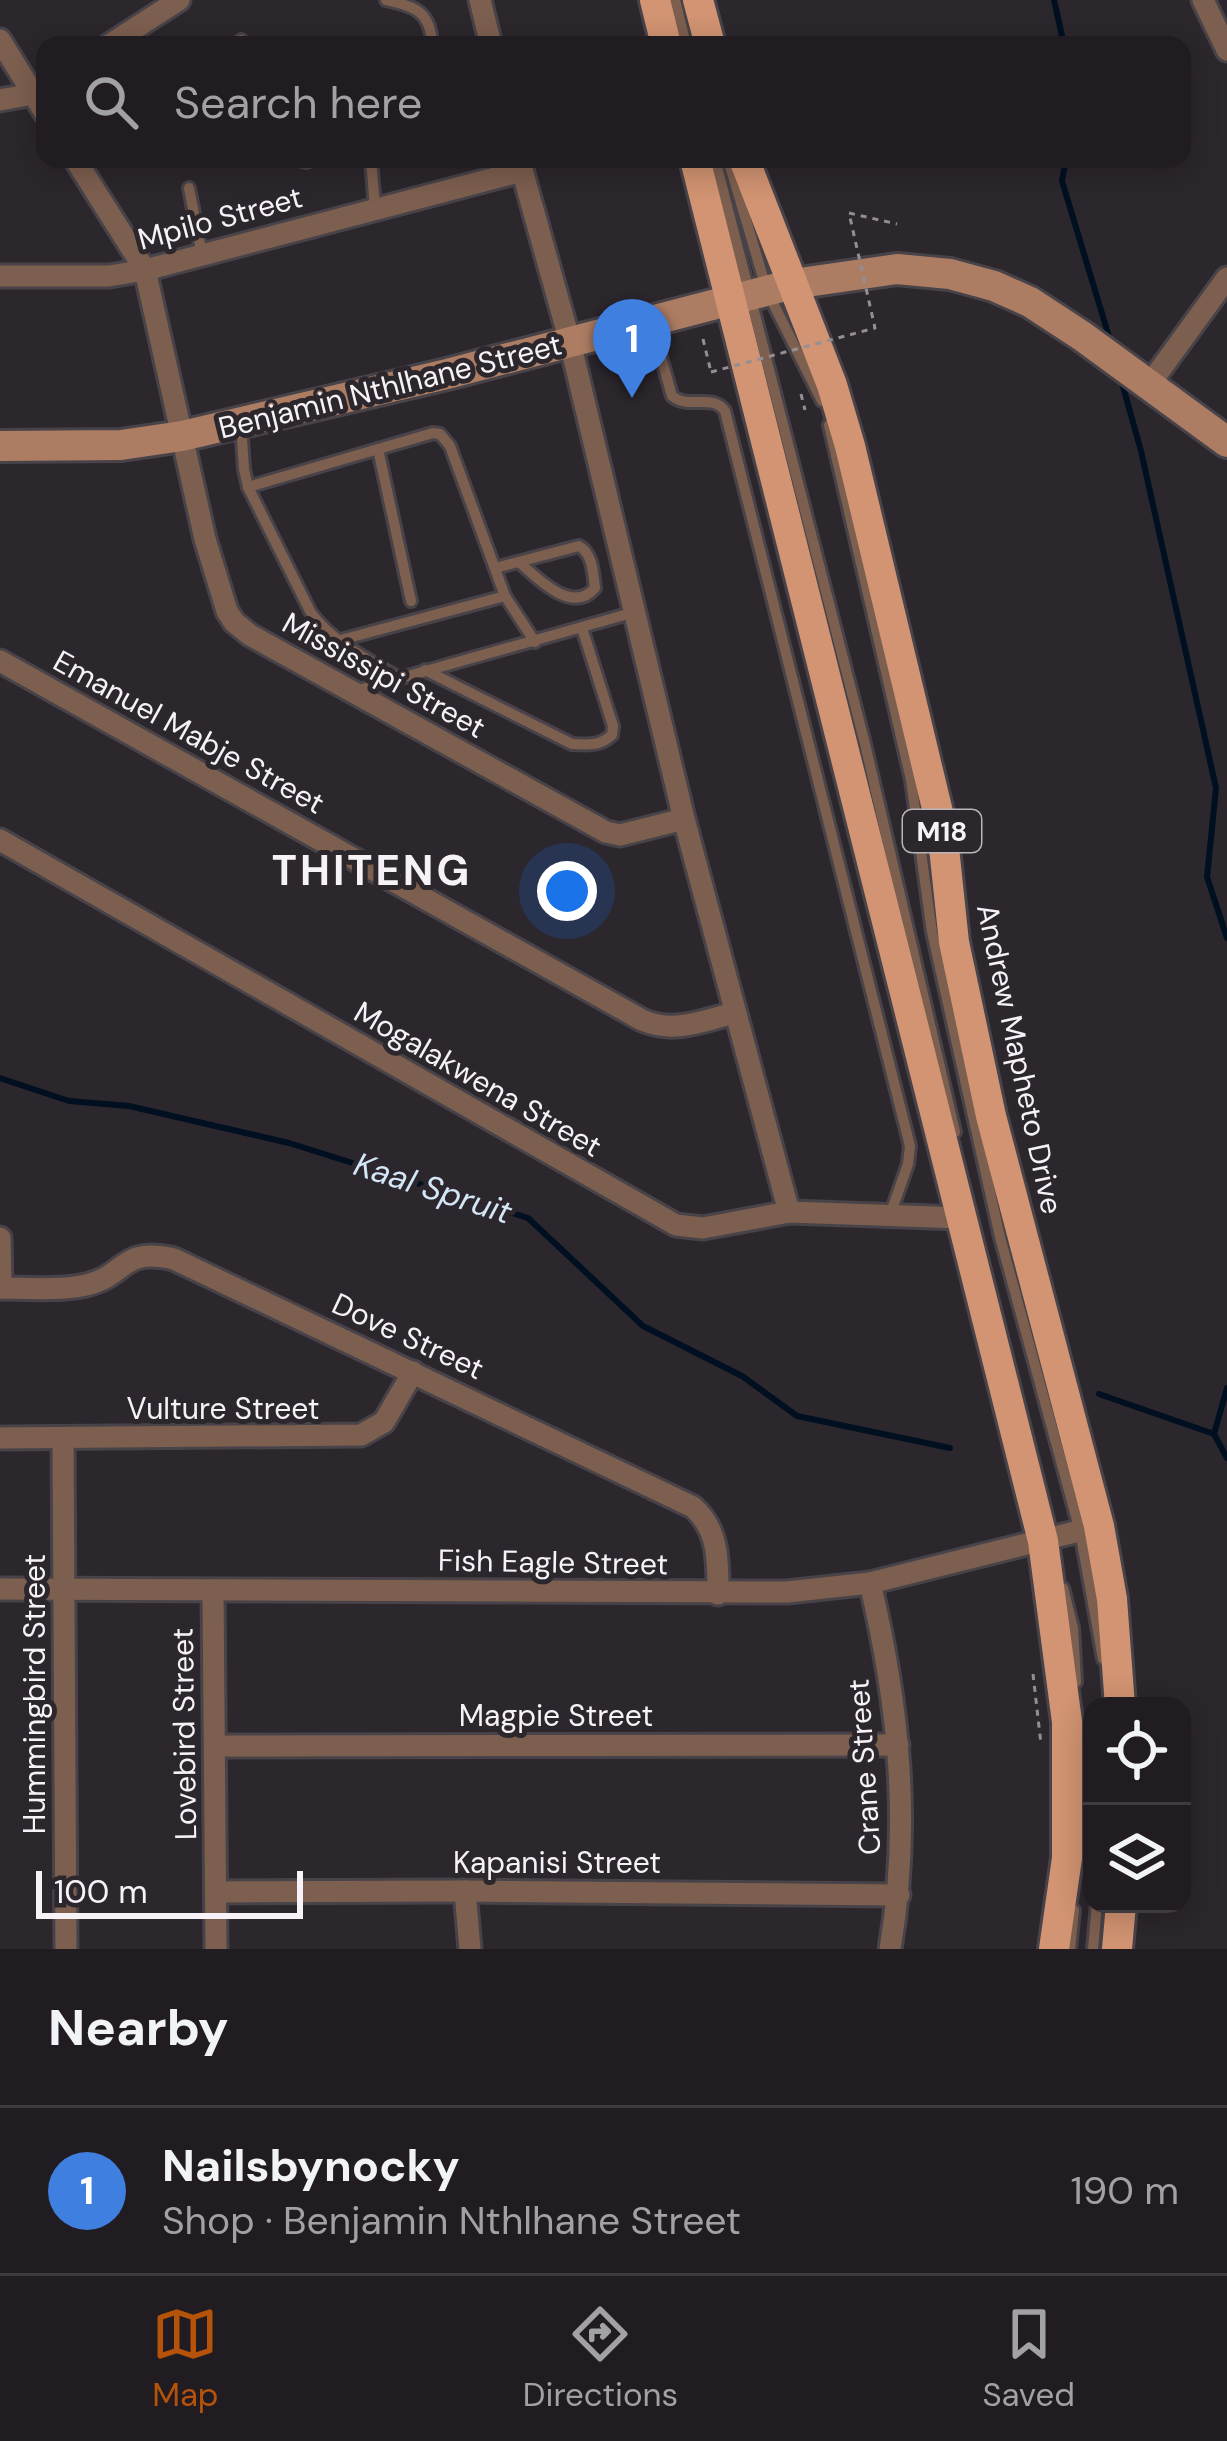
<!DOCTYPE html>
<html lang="en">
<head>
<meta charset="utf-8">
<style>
  :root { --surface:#211c22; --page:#29252a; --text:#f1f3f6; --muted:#a2a1a5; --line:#3e3a40; --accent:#b45309 }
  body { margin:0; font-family:"DM Sans",sans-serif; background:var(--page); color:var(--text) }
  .controls { position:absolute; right:36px; bottom:36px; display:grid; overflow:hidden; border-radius:24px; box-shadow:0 6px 30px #0003 }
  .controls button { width:108px; height:108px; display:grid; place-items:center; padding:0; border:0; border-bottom:3px solid var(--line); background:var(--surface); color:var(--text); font:60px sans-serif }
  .scale { position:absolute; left:36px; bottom:30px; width:267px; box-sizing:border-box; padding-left:12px; border:6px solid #f6f2f7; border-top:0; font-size:33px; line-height:42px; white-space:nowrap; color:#f6f2f7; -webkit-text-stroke:9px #2c262d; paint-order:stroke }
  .you { position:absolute; left:567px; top:891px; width:42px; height:42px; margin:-30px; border:9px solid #fff; border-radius:50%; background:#1a73e8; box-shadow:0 0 0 18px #1a73e833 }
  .badge { display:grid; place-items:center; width:78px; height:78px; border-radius:50%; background:var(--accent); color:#fff; font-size:39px; font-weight:700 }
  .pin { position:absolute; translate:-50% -99px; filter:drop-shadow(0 3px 6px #0008) }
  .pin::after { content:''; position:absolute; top:63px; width:42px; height:36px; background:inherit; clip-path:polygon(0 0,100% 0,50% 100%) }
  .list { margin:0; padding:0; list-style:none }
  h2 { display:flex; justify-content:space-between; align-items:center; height:156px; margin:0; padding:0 48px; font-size:51px }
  h2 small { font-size:39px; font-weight:400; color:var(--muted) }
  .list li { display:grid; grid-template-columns:78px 1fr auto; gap:36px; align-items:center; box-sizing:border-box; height:168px; padding:0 48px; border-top:3px solid var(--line) }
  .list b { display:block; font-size:45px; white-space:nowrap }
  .list p { margin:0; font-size:39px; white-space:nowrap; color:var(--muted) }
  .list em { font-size:39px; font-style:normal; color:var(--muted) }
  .icon { flex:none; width:66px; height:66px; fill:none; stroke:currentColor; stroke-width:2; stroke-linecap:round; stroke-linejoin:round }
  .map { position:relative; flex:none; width:1227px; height:1949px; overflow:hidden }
  .search { position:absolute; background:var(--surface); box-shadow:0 6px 30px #0003; left:36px; right:36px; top:36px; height:132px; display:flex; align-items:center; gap:30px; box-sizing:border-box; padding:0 42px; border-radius:24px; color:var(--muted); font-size:45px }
  .sheet { height:324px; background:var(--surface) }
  nav { display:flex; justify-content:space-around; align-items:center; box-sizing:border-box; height:168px; border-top:3px solid var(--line); background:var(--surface); font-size:33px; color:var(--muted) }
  nav a { display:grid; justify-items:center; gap:6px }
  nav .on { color:var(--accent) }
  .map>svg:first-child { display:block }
</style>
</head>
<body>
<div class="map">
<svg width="1227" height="1949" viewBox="0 0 1227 1949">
  <rect width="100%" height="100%" fill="#2c262d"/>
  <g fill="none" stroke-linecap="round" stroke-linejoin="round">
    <g stroke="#001021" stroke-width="6">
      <path d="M 1054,0 L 1064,45"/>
      <path d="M 1066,159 L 1062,181 L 1110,340"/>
      <path d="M 1120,376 L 1141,451 L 1216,788 L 1207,877 L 1227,938"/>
      <path d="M 0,1078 L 69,1101 L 129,1106 L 289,1143 L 528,1218 L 643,1326 L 742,1376 L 797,1416 L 950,1448"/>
      <path d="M 1099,1394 L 1214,1434 L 1227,1458"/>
      <path d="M 1214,1434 L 1227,1388"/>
    </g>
    <g stroke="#484349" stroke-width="16">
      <g id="lane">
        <path d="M 386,0 C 415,6 431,12 432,45"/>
        <path d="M 675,0 L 686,45"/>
        <path d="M 241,40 L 242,45"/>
        <path d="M 296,159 L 306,162 L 316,159"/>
        <path d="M 371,159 L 375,208"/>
        <path d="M 715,159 L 865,744 L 955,1132"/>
        <path d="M 728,159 L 767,291 L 822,401"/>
        <path d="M 189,188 L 202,255"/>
        <path d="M 652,325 L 672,396 C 689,410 712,393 725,411 L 910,1146 L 908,1164 L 890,1215"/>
        <path d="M 241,424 L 244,469 L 248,487 L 311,613 C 334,643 367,659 399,678"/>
        <path d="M 829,425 L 911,780 L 932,932 L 1000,1237 L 1080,1531 L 1103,1659"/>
        <path d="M 378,449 L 411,601"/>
        <path d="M 248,487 L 433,433 L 440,434 L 450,446 L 505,596 L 535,642"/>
        <path d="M 495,568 L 579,546 C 593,554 593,573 595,588 C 572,615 537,578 519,562"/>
        <path d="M 337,641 L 505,596"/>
        <path d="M 425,670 L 572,744 C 588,745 600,746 612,735 L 613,726 L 582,628"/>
        <path d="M 355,691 L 635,612"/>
        <path d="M 1063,1588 L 1073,1628 L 1076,1682"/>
        <path d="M 1070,1949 L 1074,1910"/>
        <path d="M 1093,1949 L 1097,1904"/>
      </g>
    </g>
    <g stroke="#484349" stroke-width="27">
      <g id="street">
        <path d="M 480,0 L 491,45"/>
        <path d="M 1203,0 L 1227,50"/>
        <path d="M 0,40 L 45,113"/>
        <path d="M 109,45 L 179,0"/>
        <path d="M 0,100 L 33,94 L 44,87"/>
        <path d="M 75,159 L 145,270 L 205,539 L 227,611 L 234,622 L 250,635 L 606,832 L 620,835 L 684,819"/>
        <path d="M 519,159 L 570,342 L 684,819 L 789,1212"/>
        <path d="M 0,276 L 109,276 L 145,270 L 522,171"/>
        <path d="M 1149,385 L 1227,278"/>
        <path d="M 0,661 L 642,1020 C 674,1034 702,1021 734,1013"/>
        <path d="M 0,840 L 676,1225 L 703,1228 L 789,1212 L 962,1218"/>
        <path d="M 0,1238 L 1,1288"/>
        <path d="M 0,1288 C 28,1288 59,1291 86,1285 C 128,1275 120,1247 174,1259 L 693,1507 C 719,1530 718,1561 718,1594"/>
        <path d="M 0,1438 L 361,1435 L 384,1422 L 413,1372"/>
        <path d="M 63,1438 L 66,1949"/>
        <path d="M 870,1583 C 899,1705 911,1825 890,1949"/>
        <path d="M 0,1589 L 787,1592 L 870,1583 L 1099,1526"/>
        <path d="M 213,1590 L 216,1949"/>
        <path d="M 215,1746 L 898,1745"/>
        <path d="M 465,1891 L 470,1949"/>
        <path d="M 216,1892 L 465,1891 L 899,1895"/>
      </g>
    </g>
    <g stroke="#484349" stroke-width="36">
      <path id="secondary" d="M 0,446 L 121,445 L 182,436 L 447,374 L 793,284 L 897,269 L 950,274 L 994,286 L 1030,302 L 1082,336 L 1227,442"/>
    </g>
    <g stroke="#484349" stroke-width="36">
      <g id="primary">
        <path d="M 655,0 L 666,45"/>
        <path d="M 698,0 L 710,45"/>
        <path d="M 695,159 L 1043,1541 L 1067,1722 L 1067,1858 L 1054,1949"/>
        <path d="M 744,159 L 832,385 L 850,446 L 942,829 L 954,942 L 991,1116 L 1099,1526 L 1112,1599 L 1120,1706"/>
        <path d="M 1117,1949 L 1121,1904"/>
      </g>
    </g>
    <g stroke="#948f95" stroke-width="3" stroke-dasharray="6 6" stroke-linecap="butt">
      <path d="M 849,213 L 897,224"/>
      <path d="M 703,339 L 711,372"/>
      <path d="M 801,394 L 805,410"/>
      <path d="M 1033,1674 L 1041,1744"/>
    </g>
    <use href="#lane" stroke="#7d5f4f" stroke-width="10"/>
    <use href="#street" stroke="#7d5f4f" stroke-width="21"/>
    <use href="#secondary" stroke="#ad7d63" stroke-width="30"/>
    <use href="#primary" stroke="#d29472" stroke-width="30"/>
    <path stroke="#948f95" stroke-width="3" stroke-dasharray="6 6" stroke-linecap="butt" d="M 711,372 L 875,328 L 849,213"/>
  </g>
  <g text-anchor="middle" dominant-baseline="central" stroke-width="10" stroke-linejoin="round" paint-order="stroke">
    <rect fill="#2c262d" stroke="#b9b5ba" stroke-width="3" x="903" y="810" width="78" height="42" rx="9"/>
    <g font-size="27" font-weight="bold" fill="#f6f2f7">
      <text x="942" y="831">M18</text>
    </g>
    <g font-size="30" fill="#f6f2f7" stroke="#2c262d">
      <text transform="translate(220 218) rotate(-15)">Mpilo Street</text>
      <text transform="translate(390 386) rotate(-14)">Benjamin Nthlhane Street</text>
      <text transform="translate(384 675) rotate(29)">Mississipi Street</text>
      <text transform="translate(189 732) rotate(29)">Emanuel Mabje Street</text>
      <text transform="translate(1020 1059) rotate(78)">Andrew Mapheto Drive</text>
      <text transform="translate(478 1079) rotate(30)">Mogalakwena Street</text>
      <text transform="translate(408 1336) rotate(25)">Dove Street</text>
      <text x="223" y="1408">Vulture Street</text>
      <text transform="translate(553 1562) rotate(1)">Fish Eagle Street</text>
      <text transform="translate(34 1694) rotate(-90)">Hummingbird Street</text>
      <text x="556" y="1715">Magpie Street</text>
      <text transform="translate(184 1734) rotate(-91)">Lovebird Street</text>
      <text transform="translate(864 1767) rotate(-94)">Crane Street</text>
      <text x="557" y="1862">Kapanisi Street</text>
    </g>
    <g font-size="33" font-style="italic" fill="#d4e7f7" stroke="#2c262d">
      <text transform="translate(433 1188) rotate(18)">Kaal Spruit</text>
    </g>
    <g font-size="42" font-weight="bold" letter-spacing="3" fill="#f6f2f7" stroke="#2c262d">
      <text x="372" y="870">THITENG</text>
    </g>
  </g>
</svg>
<div class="controls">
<button><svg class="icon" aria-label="locate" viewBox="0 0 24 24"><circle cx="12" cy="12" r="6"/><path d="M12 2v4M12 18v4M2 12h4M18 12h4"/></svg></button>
<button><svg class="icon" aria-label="layers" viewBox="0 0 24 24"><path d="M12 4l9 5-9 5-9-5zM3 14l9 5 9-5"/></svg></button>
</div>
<div class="scale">100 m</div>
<div class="you"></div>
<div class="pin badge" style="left:632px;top:398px;background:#3f7fe0">1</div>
<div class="search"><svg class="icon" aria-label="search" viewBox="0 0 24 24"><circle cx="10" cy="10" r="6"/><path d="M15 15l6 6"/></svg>Search here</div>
</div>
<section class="sheet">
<h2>Nearby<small></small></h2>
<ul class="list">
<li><span class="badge" style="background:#3f7fe0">1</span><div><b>Nailsbynocky</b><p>Shop · Benjamin Nthlhane Street</p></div><em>190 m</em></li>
</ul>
</section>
<nav>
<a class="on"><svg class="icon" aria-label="map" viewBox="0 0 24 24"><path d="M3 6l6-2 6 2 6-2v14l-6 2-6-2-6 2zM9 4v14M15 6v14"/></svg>Map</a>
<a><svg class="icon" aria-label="directions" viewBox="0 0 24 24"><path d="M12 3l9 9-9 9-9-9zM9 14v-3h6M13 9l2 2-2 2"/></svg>Directions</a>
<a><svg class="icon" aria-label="saved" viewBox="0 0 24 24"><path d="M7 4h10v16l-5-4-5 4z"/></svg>Saved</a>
</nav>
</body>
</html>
